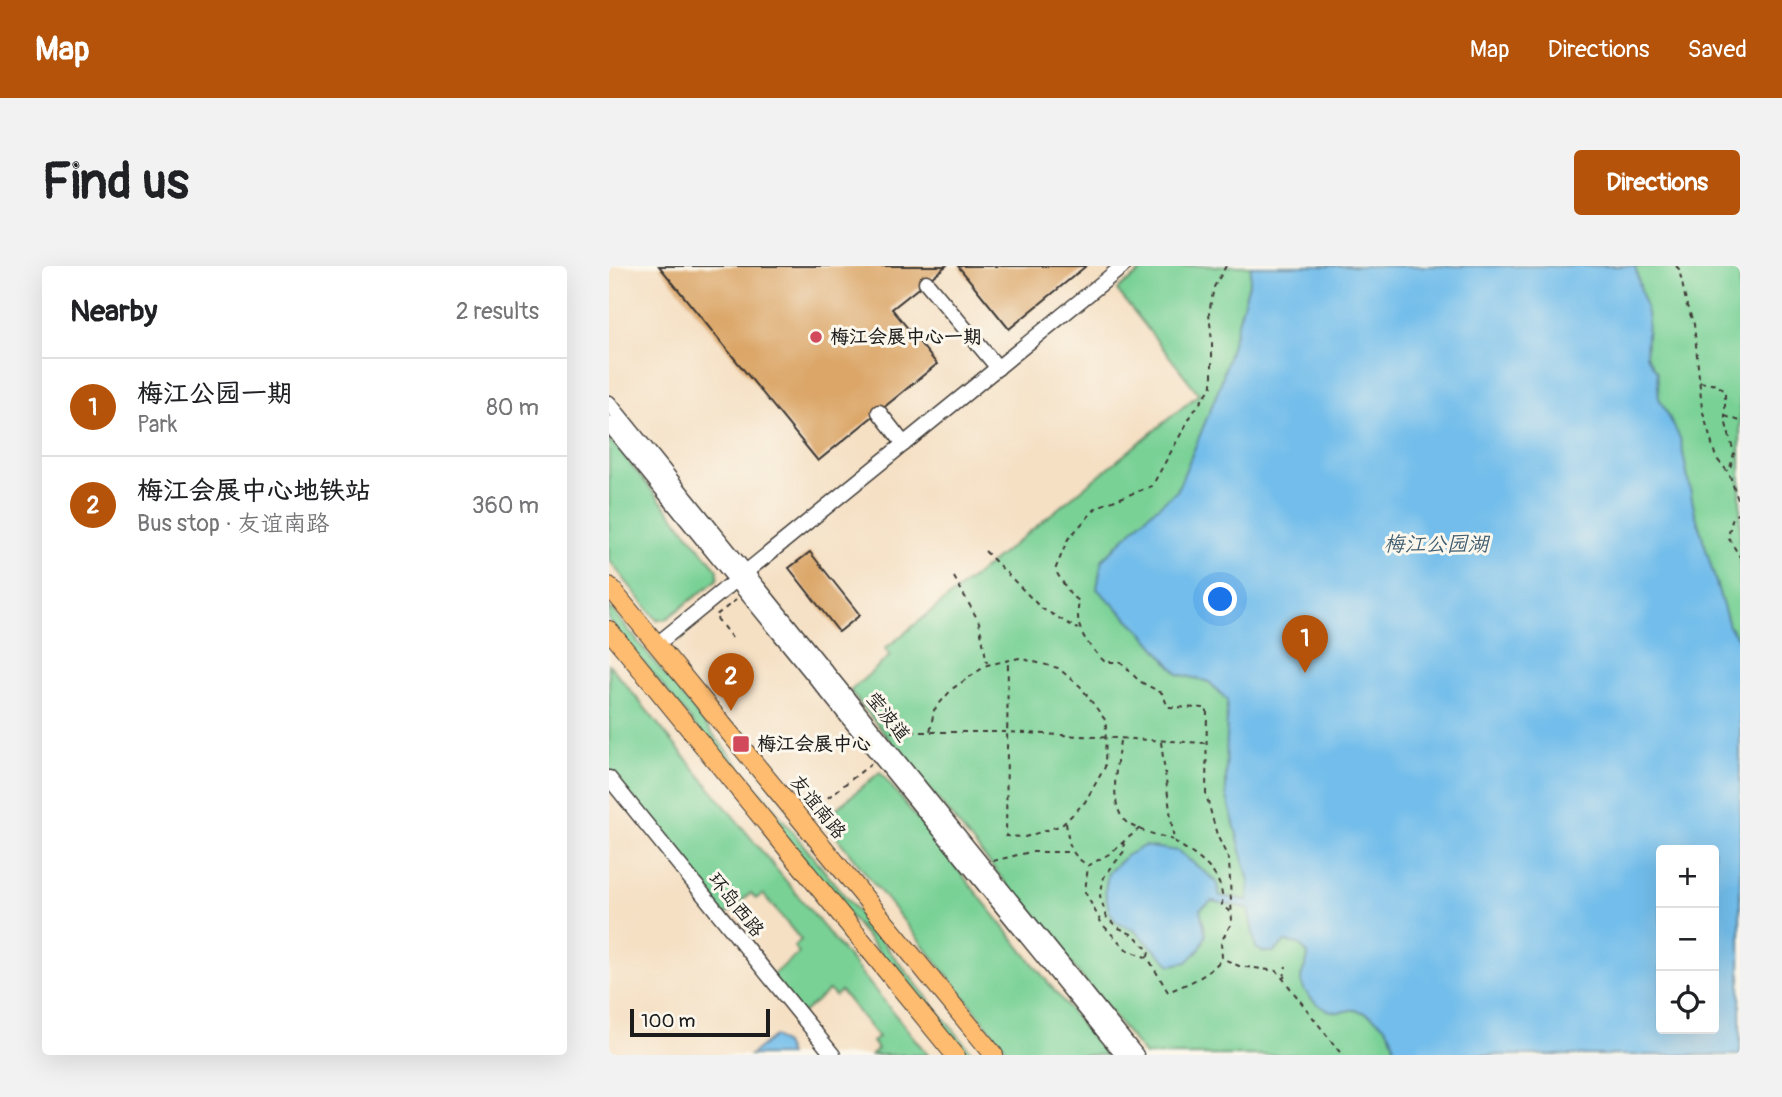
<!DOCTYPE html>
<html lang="en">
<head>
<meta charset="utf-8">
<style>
  :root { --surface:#fff; --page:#f2f2f2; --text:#202124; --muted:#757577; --line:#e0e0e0; --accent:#b45309 }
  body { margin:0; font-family:Pangolin,"LXGW WenKai TC",sans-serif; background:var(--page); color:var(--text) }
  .controls { position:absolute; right:21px; bottom:21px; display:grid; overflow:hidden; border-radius:7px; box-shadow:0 7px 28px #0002 }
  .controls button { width:63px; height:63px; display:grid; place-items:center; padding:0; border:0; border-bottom:2px solid var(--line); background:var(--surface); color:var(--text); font:35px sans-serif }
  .scale { position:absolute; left:21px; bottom:18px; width:140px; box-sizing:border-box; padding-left:7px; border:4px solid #1c1c1c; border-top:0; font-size:19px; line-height:24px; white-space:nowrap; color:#1c1c1c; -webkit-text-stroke:5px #fbf7ec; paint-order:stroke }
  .you { position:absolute; left:612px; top:334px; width:24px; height:24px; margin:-18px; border:5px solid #fff; border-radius:50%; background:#1a73e8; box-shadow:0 0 0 10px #1a73e833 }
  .badge { display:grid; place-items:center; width:46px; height:46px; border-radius:50%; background:var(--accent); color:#fff; font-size:23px; font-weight:700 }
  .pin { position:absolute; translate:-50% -58px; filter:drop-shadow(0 2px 4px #0008) }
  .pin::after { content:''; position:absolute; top:37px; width:24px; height:21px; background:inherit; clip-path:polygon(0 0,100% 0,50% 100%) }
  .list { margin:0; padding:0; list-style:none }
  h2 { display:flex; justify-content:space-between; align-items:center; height:91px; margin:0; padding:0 28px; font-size:30px }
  h2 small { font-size:23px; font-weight:400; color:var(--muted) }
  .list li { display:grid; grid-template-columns:46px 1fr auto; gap:21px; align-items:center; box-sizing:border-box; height:98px; padding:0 28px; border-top:2px solid var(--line) }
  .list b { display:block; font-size:26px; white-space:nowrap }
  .list p { margin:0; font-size:23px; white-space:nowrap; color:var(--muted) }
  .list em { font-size:23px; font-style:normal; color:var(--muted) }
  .icon { flex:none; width:38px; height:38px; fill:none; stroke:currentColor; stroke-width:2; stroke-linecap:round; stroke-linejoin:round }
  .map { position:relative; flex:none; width:1131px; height:789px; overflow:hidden; border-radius:7px }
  header { display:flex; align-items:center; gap:42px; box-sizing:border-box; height:98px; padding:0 35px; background:var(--accent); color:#fff }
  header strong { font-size:33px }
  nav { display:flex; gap:38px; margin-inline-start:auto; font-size:24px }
  .intro { display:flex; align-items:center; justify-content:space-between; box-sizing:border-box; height:168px; padding:0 42px }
  h1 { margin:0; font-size:49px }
  .button { padding:18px 32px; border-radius:7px; background:var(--accent); color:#fff; font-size:24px; font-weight:700 }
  main { display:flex; gap:42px; padding:0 42px }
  aside { flex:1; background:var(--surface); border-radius:7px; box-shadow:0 7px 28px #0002 }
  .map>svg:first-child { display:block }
</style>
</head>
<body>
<header>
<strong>Map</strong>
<nav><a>Map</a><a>Directions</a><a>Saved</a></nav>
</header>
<div class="intro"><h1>Find us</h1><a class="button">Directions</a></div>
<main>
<aside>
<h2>Nearby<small>2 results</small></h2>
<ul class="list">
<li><span class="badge">1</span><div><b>梅江公园一期</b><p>Park</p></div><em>80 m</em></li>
<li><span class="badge">2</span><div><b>梅江会展中心地铁站</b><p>Bus stop · 友谊南路</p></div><em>360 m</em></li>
</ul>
</aside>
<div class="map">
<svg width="1131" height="789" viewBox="0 0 1131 789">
  <rect width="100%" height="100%" fill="#fbf7ec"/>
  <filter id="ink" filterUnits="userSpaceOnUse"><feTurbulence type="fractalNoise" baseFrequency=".0143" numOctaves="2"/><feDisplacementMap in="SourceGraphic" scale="14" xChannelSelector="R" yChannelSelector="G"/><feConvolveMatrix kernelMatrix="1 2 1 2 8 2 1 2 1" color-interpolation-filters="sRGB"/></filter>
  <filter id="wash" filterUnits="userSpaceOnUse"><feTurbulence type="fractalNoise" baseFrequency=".00686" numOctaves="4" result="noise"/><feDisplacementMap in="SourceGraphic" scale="28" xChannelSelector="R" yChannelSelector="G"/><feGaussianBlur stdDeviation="1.57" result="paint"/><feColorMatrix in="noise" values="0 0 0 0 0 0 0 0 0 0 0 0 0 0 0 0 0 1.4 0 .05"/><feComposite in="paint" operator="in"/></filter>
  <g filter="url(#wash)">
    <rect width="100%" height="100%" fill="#f5e0c4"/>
    <g fill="#79d196" stroke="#4a7659" stroke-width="2" fill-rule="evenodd">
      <path d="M 539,0 L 1127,0 L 1131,8 L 1131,789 L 536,789 L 241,425 L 281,390 L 276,383 L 590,128 L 508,24 ZM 1052,584 L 1105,584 L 1105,763 L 1052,763 Z"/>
      <path d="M 0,172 L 109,304 L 108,314 L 56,354 L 48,354 L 0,294 Z"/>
      <path d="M 0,340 L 365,789 L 354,789 L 0,354 Z"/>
      <path d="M 0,398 L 319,789 L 262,789 L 269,783 L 263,776 L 269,771 L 232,725 L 226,730 L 220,724 L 192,748 L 161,711 L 190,687 L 185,680 L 192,674 L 154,628 L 147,633 L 142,627 L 113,652 L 0,515 Z"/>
      <path d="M 271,506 L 493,784 L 497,789 L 402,789 L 214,554 Z"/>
    </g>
    <g fill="#72bdeb" stroke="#476c84" stroke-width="2" fill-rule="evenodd">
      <path d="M 642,0 L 1026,0 L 1039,52 L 1037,89 L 1048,106 L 1050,132 L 1071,172 L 1085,243 L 1120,360 L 1131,375 L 1131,789 L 785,789 C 785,784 785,778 783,773 C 779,759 760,746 746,744 C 741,743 735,746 730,746 C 714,746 698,732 693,718 C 689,707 700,699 699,688 L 690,678 L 676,676 L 665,686 L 654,686 L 647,682 L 639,642 L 603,635 L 591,643 L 597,669 L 591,683 L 578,696 L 562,699 L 525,664 L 508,657 L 500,645 L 496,625 L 499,607 L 517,590 L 535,580 L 569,585 L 607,615 L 611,630 L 639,634 L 640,615 L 617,527 L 618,434 L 600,416 L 569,408 L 535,368 L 488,323 L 493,294 L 540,248 L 568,225 L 611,120 L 641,14 ZM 1052,584 L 1105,584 L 1105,763 L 1052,763 Z"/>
      <path d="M 165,770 L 175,778 L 180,789 L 141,789 Z"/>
    </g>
    <g id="blocks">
      <g fill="#dba668">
        <path d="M 50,0 L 337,0 L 283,43 L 328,98 L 209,195 Z"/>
        <path d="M 349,0 L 477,0 L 400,63 Z"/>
        <path d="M 201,286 L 251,349 L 230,366 L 180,302 Z"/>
      </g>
    </g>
  </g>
  <g filter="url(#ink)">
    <use href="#blocks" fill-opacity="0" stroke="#3d3935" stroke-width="2"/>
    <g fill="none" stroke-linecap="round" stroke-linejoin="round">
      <g stroke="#3d3935" stroke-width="17">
        <g id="minor">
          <path d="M 317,16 L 389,102"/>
          <path d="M 0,137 L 527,789"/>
          <path d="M 270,146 L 295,178"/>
          <path d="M 0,158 L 514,789"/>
          <path d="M 47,379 L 514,0"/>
          <path d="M 0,512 L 224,789"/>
        </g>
      </g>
      <g stroke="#3d3935" stroke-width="20">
        <g id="major">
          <path d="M 0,320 L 385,789"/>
          <path d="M 0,364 L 346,789"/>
        </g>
      </g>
      <g stroke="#3d3935" stroke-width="2" stroke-dasharray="5 5" stroke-linecap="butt">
        <path d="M 617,0 L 605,21 L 600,47 L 603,76 L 603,120 L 583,148 L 543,220 L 488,241 L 459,273 L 446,304 L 461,328 L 470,335 C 465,363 477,377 496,396 L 512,396 L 530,415 L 553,427 L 559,441 L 598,442 L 597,528 L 608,569 L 620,594 L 623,656 L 612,676 L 613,692 L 630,700 L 668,705 L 733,789"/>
        <path d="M 1067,0 L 1070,3 L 1078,40 L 1085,58 L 1093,143 L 1107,192 L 1120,207 L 1131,240"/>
        <path d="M 1091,116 L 1108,119 L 1116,125 L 1116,154 L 1125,187 L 1120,206"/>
        <path d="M 1116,150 L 1131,155"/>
        <path d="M 1131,247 L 1124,250 L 1119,271 L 1131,291"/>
        <path d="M 376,285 L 432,342 L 469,363"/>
        <path d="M 345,311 L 370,356 L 378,397"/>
        <path d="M 123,372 L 106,350 L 127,334"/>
        <path d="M 282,466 L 321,466 L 325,444 L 343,423 L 378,399 L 410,392 L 449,402 L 471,420 L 497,455 L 496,501 L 476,536 L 453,559 L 416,571 L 397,570 L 399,394"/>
        <path d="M 322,466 L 399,466 L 596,477"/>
        <path d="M 511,475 C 508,497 499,539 517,556 C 528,565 550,569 564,574"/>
        <path d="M 552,476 L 565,575 C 589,592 616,606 613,639 L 622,647"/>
        <path d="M 203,544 L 262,498"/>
        <path d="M 457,557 C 460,578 460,587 478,599"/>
        <path d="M 531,562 L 500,588 L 479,600 L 476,626 L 493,658 L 518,684 L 539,692 L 559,726 C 580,717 599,711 613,692"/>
        <path d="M 514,576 L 516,584 L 495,611 L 491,630 L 498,652 L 510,662 L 526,670 L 540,685 L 539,691"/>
        <path d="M 384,595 L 421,586 L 462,586"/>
        <path d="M 675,712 L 677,700"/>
      </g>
      <use href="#minor" stroke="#fff" stroke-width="14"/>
      <use href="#major" stroke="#fdbc70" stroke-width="18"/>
    </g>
  </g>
  <g fill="#d1495b" stroke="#fbf7ec" stroke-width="2.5">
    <circle cx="207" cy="71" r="7"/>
    <rect x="123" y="469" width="18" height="18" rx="3.5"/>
  </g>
  <g text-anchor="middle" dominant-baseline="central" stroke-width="6" stroke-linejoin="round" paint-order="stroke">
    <g font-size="19" font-weight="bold" fill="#1c1c1c" stroke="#fbf7ec" text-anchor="start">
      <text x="221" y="71">梅江会展中心一期</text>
      <text x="148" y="478">梅江会展中心</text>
    </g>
    <g font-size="19" fill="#1c1c1c" stroke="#fbf7ec">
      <text transform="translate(279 451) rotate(51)">莹波道</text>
      <text transform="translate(209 541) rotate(51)">友谊南路</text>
      <text transform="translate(127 639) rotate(51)">环岛西路</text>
    </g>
    <g font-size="21" font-style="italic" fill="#3e5c6f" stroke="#fbf7ec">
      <text x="827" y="278">梅江公园湖</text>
    </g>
  </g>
</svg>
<div class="controls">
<button>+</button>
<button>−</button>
<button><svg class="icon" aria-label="locate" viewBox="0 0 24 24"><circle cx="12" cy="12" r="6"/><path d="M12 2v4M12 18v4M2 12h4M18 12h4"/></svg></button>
</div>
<div class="scale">100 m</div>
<div class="you"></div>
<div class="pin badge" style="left:696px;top:407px">1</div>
<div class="pin badge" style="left:122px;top:445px">2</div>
</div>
</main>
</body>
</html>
